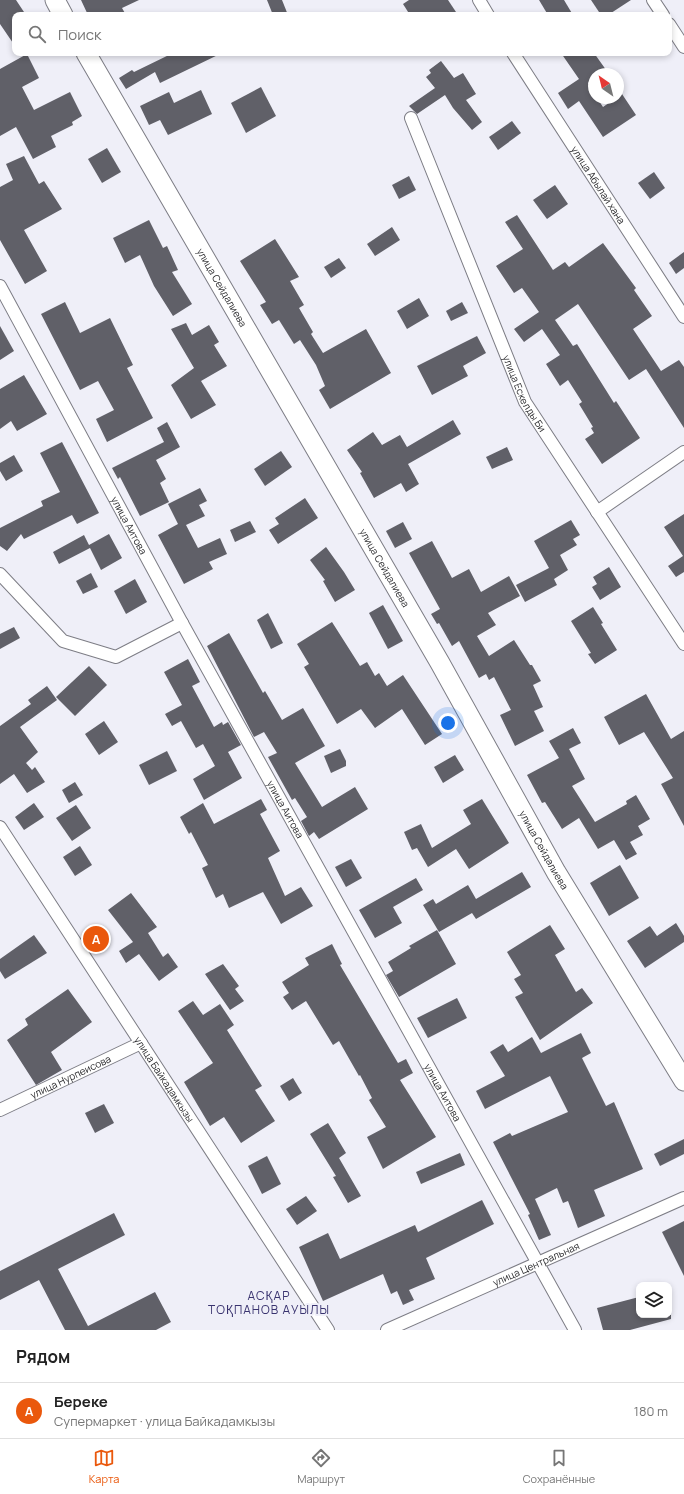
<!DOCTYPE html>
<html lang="ru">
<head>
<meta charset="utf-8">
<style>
  :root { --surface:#fff; --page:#f6f6f6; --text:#222; --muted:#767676; --line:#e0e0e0; --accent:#ea580c }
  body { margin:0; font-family:Manrope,sans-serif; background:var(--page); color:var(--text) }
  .controls { position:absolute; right:12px; bottom:12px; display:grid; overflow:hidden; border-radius:8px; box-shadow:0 2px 6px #0003 }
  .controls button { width:36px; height:36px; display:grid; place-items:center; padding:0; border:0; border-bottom:1px solid var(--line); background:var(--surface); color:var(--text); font:20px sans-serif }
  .compass { position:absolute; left:588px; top:68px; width:36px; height:36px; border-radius:50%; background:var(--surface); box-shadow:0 2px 6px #0003; rotate:325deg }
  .you { position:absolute; left:448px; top:723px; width:14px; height:14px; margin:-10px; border:3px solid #fff; border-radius:50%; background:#1a73e8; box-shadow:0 0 0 6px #1a73e833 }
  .badge { display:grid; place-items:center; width:26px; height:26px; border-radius:50%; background:var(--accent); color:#fff; font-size:13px; font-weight:700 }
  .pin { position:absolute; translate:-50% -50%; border:2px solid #fff; box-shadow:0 1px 4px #0006 }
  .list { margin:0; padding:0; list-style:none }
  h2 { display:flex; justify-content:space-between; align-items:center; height:52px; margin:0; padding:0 16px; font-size:17px }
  h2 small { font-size:13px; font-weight:400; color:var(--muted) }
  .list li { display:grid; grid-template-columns:26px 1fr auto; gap:12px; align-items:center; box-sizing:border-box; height:56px; padding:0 16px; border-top:1px solid var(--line) }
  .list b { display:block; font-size:15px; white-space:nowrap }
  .list p { margin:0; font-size:13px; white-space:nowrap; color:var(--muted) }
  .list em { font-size:13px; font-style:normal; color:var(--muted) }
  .icon { flex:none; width:22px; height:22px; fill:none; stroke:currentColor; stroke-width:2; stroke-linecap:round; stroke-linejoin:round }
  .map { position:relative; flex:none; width:684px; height:1330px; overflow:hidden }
  .search { position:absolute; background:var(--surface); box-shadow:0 2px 6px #0003; left:12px; right:12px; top:12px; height:44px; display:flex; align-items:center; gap:10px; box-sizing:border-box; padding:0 14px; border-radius:8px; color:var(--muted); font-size:15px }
  .sheet { height:108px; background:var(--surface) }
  nav { display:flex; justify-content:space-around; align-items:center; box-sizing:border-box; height:56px; border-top:1px solid var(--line); background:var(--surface); font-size:11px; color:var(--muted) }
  nav a { display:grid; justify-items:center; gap:2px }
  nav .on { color:var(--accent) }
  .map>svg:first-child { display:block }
</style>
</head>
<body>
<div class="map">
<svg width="684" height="1330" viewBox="0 0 684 1330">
  <rect width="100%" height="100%" fill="#efeff8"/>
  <g fill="#606068">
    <path d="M 0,0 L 16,0 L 26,15 L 15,15 L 15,46 L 0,24 Z"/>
    <path d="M 81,0 L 139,0 L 122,8 L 126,15 L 88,15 Z"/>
    <path d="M 267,0 L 282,0 L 288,15 L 273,15 Z"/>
    <path d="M 409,0 L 448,0 L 458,15 L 410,15 L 403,4 Z"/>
    <path d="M 539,0 L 564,0 L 573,15 L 548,15 Z"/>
    <path d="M 591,0 L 631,0 L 608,15 L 601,15 Z"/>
    <path d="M 173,53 L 222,53 L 160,83 L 155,72 L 126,89 L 119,78 L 132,70 L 134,72 Z"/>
    <path d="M 561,53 L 594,53 L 609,74 L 594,74 L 594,79 L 588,83 L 594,93 L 594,98 L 597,98 L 603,107 L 622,94 L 636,115 L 603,137 L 579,101 L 568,109 L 558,93 L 579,79 Z"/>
    <path d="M 27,54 L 39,78 L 22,87 L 34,110 L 70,92 L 82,116 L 72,122 L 73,125 L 51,136 L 56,147 L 33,159 L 16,127 L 0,136 L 0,69 Z"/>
    <path d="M 441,61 L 454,78 L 463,73 L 476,94 L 466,100 L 482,122 L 472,130 L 453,108 L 445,95 L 417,114 L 409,106 L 435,88 L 426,77 L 431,73 L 429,70 Z"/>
    <path d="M 261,87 L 276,116 L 246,133 L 231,103 Z"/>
    <path d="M 201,90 L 212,114 L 168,135 L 160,120 L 149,125 L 140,106 L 169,92 L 174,103 Z"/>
    <path d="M 512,121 L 521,133 L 498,150 L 489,137 Z"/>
    <path d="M 107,148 L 121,172 L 102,183 L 88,159 Z"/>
    <path d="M 24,156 L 39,184 L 44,181 L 62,209 L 24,230 L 47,271 L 25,284 L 0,240 L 0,187 L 13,180 L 6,164 Z"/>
    <path d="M 654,172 L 665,188 L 650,199 L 638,183 Z"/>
    <path d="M 409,176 L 416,190 L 399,199 L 392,185 Z"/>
    <path d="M 555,185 L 568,204 L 547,219 L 533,200 Z"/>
    <path d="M 517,215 L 553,270 L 565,262 L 569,267 L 603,243 L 636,288 L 634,290 L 652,316 L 633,329 L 661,371 L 679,360 L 684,367 L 684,428 L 646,369 L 629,380 L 578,304 L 555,320 L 573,346 L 577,344 L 614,403 L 616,401 L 640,438 L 602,464 L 585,439 L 594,433 L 591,428 L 593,427 L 579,404 L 582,402 L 568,380 L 560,386 L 546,364 L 560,355 L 542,329 L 524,342 L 514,329 L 539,312 L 522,288 L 514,293 L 496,266 L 523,249 L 505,222 Z"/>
    <path d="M 149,220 L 163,248 L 167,246 L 178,270 L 172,272 L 192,304 L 173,316 L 154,286 L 140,255 L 125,263 L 113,238 Z"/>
    <path d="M 392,227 L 400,240 L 375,256 L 367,244 Z"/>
    <path d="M 275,239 L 299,277 L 290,281 L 304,305 L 299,308 L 313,332 L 311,334 L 323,353 L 366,329 L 391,373 L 330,409 L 319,390 L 325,386 L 316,365 L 300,340 L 294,344 L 279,320 L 272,324 L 260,305 L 266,302 L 240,261 Z"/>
    <path d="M 684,252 L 684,268 L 676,274 L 669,263 Z"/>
    <path d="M 339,258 L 346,268 L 331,278 L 324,267 Z"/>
    <path d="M 419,298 L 429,316 L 407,329 L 397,311 Z"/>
    <path d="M 65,302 L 80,333 L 110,318 L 133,365 L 127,368 L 153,418 L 107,442 L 96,419 L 114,410 L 98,381 L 80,390 L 41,314 Z"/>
    <path d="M 462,302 L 468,313 L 451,321 L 446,311 Z"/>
    <path d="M 186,323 L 192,335 L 209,325 L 219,342 L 214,345 L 227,366 L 201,381 L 216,405 L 191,419 L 171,385 L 194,368 L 171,329 Z"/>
    <path d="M 0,326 L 14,351 L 0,360 Z"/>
    <path d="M 477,336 L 486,353 L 463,366 L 468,376 L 432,395 L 417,366 Z"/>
    <path d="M 24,375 L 47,414 L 17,431 L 11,421 L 0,429 L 0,389 Z"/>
    <path d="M 453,420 L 461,434 L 408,464 L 419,484 L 406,492 L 401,483 L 374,498 L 360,473 L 362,472 L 347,450 L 373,432 L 382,445 L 400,435 L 407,447 Z"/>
    <path d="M 167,422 L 180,447 L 156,460 L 166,479 L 160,483 L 169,502 L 140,516 L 120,477 L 118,479 L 112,468 L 164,442 L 157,428 Z"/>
    <path d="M 62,442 L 99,513 L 77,524 L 72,515 L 24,539 L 21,534 L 7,551 L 0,546 L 0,528 L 43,506 L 41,501 L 60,492 L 40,453 Z"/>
    <path d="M 507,447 L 513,460 L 492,469 L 486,457 Z"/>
    <path d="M 281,451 L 292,467 L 265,486 L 254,469 Z"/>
    <path d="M 14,455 L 23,471 L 6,481 L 0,471 L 0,463 Z"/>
    <path d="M 200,488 L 207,501 L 199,505 L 205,516 L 186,525 L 198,548 L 220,538 L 227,554 L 209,562 L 213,569 L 184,584 L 158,535 L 178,524 L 168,504 Z"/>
    <path d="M 305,498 L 318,518 L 278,544 L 269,530 L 279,524 L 275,518 Z"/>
    <path d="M 684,514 L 684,572 L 676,577 L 668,566 L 683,556 L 664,527 Z"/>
    <path d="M 571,520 L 580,535 L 573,539 L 577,545 L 560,555 L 568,570 L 554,579 L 557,585 L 525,602 L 516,585 L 549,568 L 534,541 Z"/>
    <path d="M 250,521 L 256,532 L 235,542 L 230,530 Z"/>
    <path d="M 403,522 L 412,539 L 395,548 L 386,531 Z"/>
    <path d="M 109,534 L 122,558 L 101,570 L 90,548 L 59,564 L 53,552 L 84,535 L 89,545 Z"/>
    <path d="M 432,541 L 452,578 L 469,569 L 481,592 L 509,576 L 520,596 L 488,613 L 496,625 L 477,636 L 489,656 L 514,640 L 530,665 L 532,665 L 541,681 L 533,685 L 543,707 L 534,711 L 544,731 L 515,746 L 500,715 L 511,710 L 494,677 L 489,680 L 486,674 L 479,678 L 459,641 L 452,646 L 439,623 L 437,624 L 431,614 L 440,609 L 409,553 Z"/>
    <path d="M 326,547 L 344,572 L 355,590 L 335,602 L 323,581 L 325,580 L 310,560 Z"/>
    <path d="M 609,567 L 621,587 L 600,600 L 592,587 L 597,584 L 593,577 Z"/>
    <path d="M 91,573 L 98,587 L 83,594 L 76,581 Z"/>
    <path d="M 135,579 L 147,602 L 126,614 L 114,591 Z"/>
    <path d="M 383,605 L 403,641 L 388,649 L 369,613 Z"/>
    <path d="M 593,607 L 603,623 L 601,624 L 617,650 L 595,664 L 588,654 L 591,653 L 571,621 Z"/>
    <path d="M 268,613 L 283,643 L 271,649 L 257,620 Z"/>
    <path d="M 332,622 L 360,666 L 367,662 L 375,676 L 379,673 L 387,686 L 403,675 L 442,734 L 425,745 L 402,709 L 375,728 L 361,709 L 337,724 L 304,667 L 309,664 L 297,644 Z"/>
    <path d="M 14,627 L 20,638 L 0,649 L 0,634 Z"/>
    <path d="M 229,633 L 263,693 L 265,691 L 282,720 L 303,708 L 325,746 L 295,763 L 322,807 L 355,787 L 368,809 L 319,839 L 314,832 L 309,836 L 301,821 L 307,817 L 295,798 L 292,800 L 268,757 L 277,753 L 264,732 L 254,737 L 207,646 Z"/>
    <path d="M 188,659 L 200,682 L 192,686 L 214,727 L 222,722 L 223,725 L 228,722 L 241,745 L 228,752 L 242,778 L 204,800 L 193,779 L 215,766 L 203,744 L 196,748 L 181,721 L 172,726 L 165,714 L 182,705 L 164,672 Z"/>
    <path d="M 89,666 L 107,685 L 75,716 L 56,697 Z"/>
    <path d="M 47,686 L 57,700 L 20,727 L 38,752 L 26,763 L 32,770 L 35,767 L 45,782 L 27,793 L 14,774 L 0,784 L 0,726 L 31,704 L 28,700 Z"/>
    <path d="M 646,694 L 671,739 L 684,731 L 684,826 L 661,784 L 673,778 L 644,732 L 619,745 L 604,717 Z"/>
    <path d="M 104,721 L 118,742 L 99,755 L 85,734 Z"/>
    <path d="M 573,728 L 581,743 L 569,749 L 585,779 L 572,786 L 595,822 L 627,804 L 626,801 L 636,795 L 650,819 L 638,826 L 643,835 L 630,842 L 637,854 L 626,860 L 614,840 L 598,849 L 579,818 L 562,829 L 545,802 L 542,803 L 527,775 L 559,758 L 549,741 Z"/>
    <path d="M 340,749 L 346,761 L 346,766 L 331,773 L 324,756 Z"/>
    <path d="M 167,751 L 177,771 L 149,785 L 139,765 Z"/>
    <path d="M 455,755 L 464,770 L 443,783 L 434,767 Z"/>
    <path d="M 75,782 L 83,795 L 69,803 L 62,790 Z"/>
    <path d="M 261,799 L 267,810 L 260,814 L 280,851 L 268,858 L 285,896 L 301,887 L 313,906 L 281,924 L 263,892 L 229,908 L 223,894 L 216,898 L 202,868 L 208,865 L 191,832 L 189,834 L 180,817 L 203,803 L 214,824 Z"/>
    <path d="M 482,799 L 509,843 L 469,869 L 456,849 L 428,867 L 417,848 L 412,850 L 404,832 L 421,824 L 432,848 L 471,824 L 463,810 Z"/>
    <path d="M 34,803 L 44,817 L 24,830 L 15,817 Z"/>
    <path d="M 76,805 L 91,828 L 72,841 L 56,818 Z"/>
    <path d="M 80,846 L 92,865 L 75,876 L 63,857 Z"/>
    <path d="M 351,859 L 362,878 L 346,887 L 335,867 Z"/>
    <path d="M 620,865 L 639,898 L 609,916 L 590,883 Z"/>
    <path d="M 522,872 L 531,887 L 476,919 L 472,913 L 439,932 L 423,905 L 433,899 L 436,904 L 468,885 L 476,899 Z"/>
    <path d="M 416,878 L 423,890 L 393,907 L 402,923 L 375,938 L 359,910 Z"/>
    <path d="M 131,893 L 157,927 L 148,933 L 163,957 L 168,953 L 178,967 L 159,981 L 139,954 L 126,963 L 119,951 L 133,942 L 108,910 Z"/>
    <path d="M 676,923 L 684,936 L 684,942 L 645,968 L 627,941 L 650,926 L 657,936 Z"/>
    <path d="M 550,925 L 565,949 L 555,955 L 576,992 L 582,988 L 593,1003 L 540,1040 L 515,997 L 523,993 L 514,979 L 521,975 L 507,952 Z"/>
    <path d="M 437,930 L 456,964 L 399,997 L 386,975 L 393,971 L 388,962 L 411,948 L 409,946 Z"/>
    <path d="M 34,935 L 47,953 L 5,979 L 0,971 L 0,959 Z"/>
    <path d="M 332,944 L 342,964 L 340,965 L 398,1063 L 406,1059 L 413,1073 L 400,1080 L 436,1137 L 383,1169 L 367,1137 L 386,1127 L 369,1100 L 372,1098 L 360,1075 L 359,1076 L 339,1041 L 333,1045 L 306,1001 L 292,1010 L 283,997 L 289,993 L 282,982 L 309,965 L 305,958 Z"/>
    <path d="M 223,964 L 239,986 L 235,989 L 244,1001 L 230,1010 L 205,974 Z"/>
    <path d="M 68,989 L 92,1022 L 51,1052 L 62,1070 L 36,1085 L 7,1040 L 28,1025 L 25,1019 Z"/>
    <path d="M 457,998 L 467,1018 L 428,1038 L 417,1018 Z"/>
    <path d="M 193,1001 L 203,1015 L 220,1004 L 234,1025 L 227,1030 L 262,1086 L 255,1090 L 275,1121 L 241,1143 L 224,1117 L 210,1126 L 184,1082 L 213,1063 L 178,1011 Z"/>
    <path d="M 581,1033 L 591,1053 L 582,1058 L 606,1106 L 614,1102 L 643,1169 L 594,1190 L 605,1216 L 578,1228 L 568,1201 L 563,1203 L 557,1188 L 535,1199 L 551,1235 L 539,1240 L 528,1215 L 530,1214 L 493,1142 L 510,1133 L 512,1136 L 568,1112 L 550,1076 L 485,1109 L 476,1091 L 505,1076 L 490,1052 L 503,1044 L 508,1052 L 532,1037 L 541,1053 Z"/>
    <path d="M 293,1078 L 302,1093 L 289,1101 L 280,1086 Z"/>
    <path d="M 104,1104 L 114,1123 L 95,1133 L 85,1113 Z"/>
    <path d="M 328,1123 L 346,1153 L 339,1158 L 361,1196 L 348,1203 L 333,1177 L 336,1176 L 310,1134 Z"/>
    <path d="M 684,1139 L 684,1154 L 660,1166 L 654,1154 Z"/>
    <path d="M 460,1153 L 465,1165 L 421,1184 L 416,1172 Z"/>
    <path d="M 267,1156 L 281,1184 L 262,1194 L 248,1166 Z"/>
    <path d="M 306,1196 L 317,1211 L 297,1225 L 286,1209 Z"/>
    <path d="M 482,1200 L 494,1224 L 426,1258 L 435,1279 L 409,1290 L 414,1300 L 403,1305 L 397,1291 L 391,1294 L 383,1274 L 323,1301 L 299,1247 L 328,1233 L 340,1259 L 415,1225 L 418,1232 Z"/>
    <path d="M 114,1213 L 125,1235 L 58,1269 L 88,1326 L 155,1292 L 171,1322 L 156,1330 L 65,1330 L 39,1280 L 0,1300 L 0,1271 Z"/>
    <path d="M 684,1221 L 684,1276 L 662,1232 Z"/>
    <path d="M 639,1297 L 639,1315 L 671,1315 L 671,1319 L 630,1330 L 603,1330 L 597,1308 Z"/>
  </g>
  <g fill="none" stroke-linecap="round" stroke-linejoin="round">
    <g stroke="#7d7d85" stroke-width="14">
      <g id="minor">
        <path d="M 479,0 L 488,15"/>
        <path d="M 653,0 L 663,15"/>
        <path d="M 669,24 L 684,47"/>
        <path id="s1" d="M 513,53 L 684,317"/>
        <path id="s2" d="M 411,118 L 525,402 L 684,644"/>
        <path id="s3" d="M 0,286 L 182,623 L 575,1330"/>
        <path d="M 597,512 L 684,452"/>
        <path d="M 0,574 L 63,641 L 116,657 L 182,623"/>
        <path id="s4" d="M 0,827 L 328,1330"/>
        <path id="s5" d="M 0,1110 L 141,1043"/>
        <path id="s6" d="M 387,1330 L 684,1198"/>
      </g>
    </g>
    <g stroke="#7d7d85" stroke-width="21">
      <g id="primary">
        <path d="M 55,0 L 63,15"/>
        <path id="s7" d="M 86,53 L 440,663 L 556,872 L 684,1081"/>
      </g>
    </g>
    <use href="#minor" stroke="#fff" stroke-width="12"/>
    <use href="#primary" stroke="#fff" stroke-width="19"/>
  </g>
  <g text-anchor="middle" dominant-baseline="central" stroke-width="4" stroke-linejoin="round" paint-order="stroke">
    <g font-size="10" fill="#2b2b2e" stroke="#efeff8">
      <text stroke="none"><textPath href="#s1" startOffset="157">улица Абылай хана</textPath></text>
      <text stroke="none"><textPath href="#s7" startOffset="271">улица Сейдалиева</textPath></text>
      <text stroke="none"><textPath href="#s2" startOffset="298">улица Ескелды Би</textPath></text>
      <text stroke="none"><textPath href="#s3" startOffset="272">улица Аитова</textPath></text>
      <text stroke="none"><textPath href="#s7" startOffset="595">улица Сейдалиева</textPath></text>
      <text stroke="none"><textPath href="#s3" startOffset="596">улица Аитова</textPath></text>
      <text stroke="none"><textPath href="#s7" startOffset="919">улица Сейдалиева</textPath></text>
      <text stroke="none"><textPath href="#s5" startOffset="78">улица Нурпеисова</textPath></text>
      <text stroke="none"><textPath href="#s4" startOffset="301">улица Байкадамкызы</textPath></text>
      <text stroke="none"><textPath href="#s3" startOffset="920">улица Аитова</textPath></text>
      <text stroke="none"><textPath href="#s6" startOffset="163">улица Центральная</textPath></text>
    </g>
    <g font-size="12" letter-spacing="1" fill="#39336f" stroke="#efeff8">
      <text x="269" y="1295">АСҚАР<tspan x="269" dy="14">ТОҚПАНОВ АУЫЛЫ</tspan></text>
    </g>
  </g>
</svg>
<div class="controls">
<button><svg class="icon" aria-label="layers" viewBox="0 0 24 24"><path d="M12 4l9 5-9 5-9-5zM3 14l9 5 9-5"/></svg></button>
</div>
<svg class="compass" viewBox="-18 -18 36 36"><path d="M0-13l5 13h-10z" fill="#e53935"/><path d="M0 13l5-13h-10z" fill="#767676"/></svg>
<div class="you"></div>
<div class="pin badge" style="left:96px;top:939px">A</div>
<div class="search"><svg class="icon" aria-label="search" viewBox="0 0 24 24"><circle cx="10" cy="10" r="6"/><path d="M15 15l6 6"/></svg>Поиск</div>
</div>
<section class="sheet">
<h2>Рядом<small></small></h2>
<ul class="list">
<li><span class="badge">A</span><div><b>Береке</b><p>Супермаркет · улица Байкадамкызы</p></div><em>180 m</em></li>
</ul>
</section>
<nav>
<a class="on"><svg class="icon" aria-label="map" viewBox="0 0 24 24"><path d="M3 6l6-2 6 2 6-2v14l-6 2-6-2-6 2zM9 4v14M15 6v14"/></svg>Карта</a>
<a><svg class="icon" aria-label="directions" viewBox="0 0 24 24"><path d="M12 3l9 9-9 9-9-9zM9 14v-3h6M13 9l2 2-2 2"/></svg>Маршрут</a>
<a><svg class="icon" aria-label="saved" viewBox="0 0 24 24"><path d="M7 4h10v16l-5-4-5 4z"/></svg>Сохранённые</a>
</nav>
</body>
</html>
